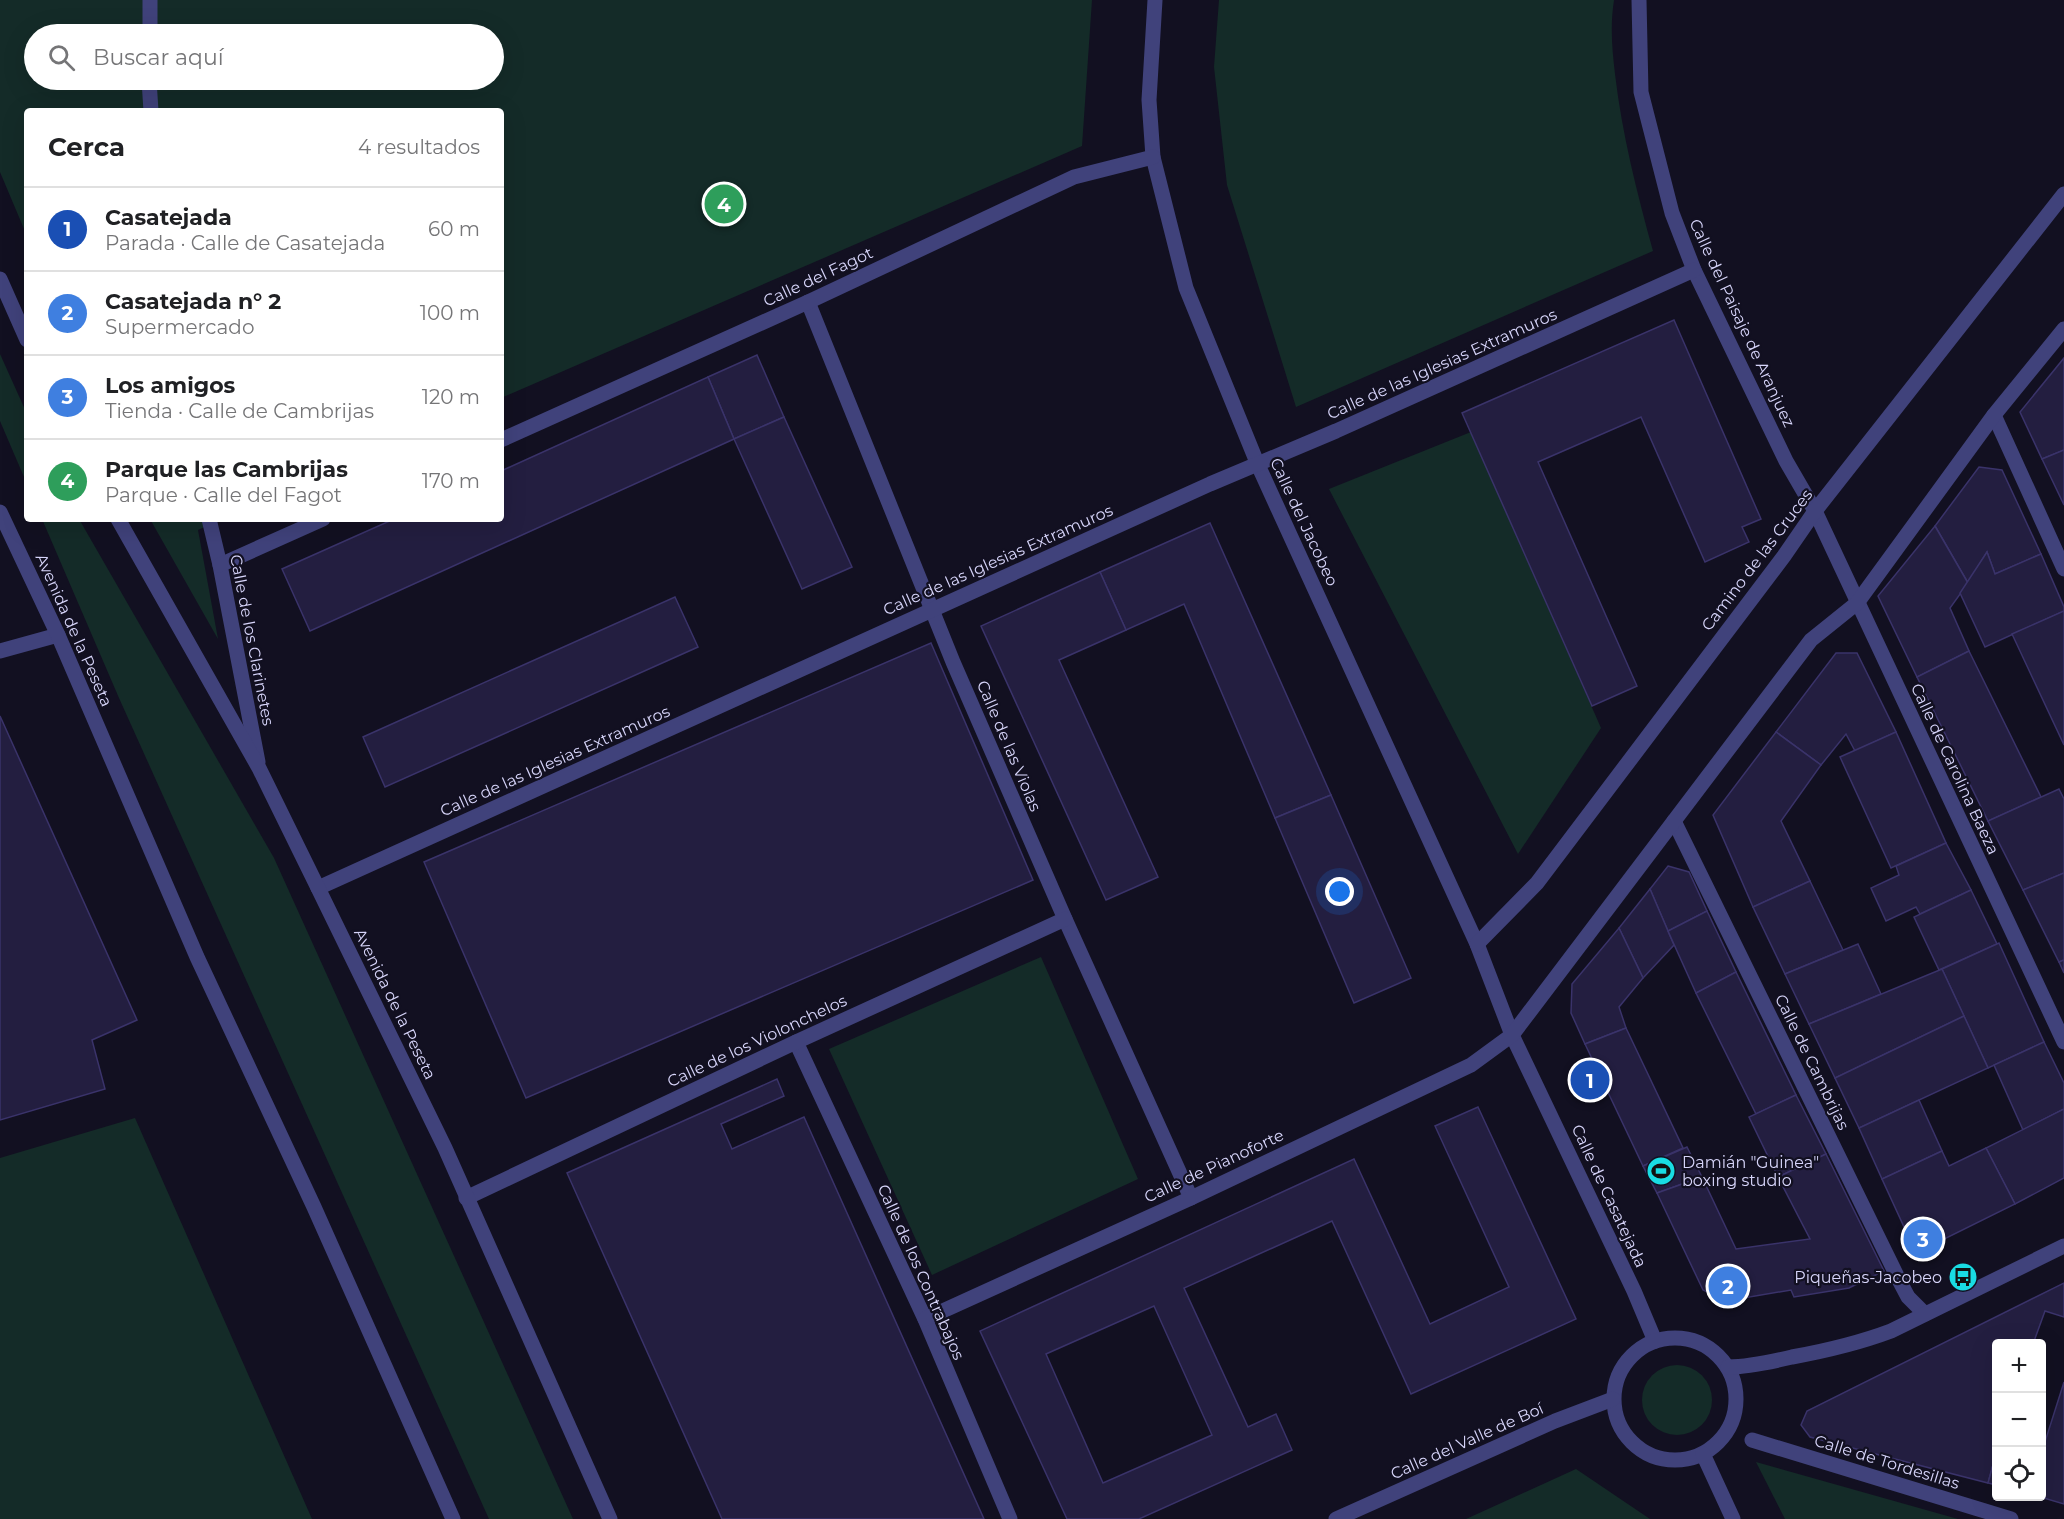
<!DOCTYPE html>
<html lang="es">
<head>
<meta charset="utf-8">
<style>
  :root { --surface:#fff; --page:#f2f2f2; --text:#202124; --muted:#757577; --line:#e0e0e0; --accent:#7c3aed }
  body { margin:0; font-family:Montserrat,sans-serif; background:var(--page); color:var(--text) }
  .controls { position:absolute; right:18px; bottom:18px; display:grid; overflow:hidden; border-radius:6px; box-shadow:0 6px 24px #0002 }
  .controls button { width:54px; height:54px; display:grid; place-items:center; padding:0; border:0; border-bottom:2px solid var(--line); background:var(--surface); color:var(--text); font:30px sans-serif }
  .you { position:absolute; left:1340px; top:892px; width:21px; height:21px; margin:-15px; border:4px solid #fff; border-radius:50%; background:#1a73e8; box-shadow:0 0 0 9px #1a73e833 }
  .badge { display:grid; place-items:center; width:39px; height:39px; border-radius:50%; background:var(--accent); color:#fff; font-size:20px; font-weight:700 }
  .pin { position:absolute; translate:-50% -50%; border:3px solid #fff; box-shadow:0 2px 6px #0006 }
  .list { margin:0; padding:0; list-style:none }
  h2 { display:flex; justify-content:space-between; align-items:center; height:78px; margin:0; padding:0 24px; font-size:26px }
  h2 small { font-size:20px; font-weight:400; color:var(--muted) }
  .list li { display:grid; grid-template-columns:39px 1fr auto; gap:18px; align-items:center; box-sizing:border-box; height:84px; padding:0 24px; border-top:2px solid var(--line) }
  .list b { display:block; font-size:22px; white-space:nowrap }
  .list p { margin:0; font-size:20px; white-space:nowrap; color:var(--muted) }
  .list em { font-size:20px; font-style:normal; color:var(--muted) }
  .icon { flex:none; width:33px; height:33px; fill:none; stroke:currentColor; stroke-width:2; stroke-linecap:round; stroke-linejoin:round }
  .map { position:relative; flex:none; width:2064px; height:1519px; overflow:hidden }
  .search { position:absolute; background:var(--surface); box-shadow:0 6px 24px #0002; left:24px; top:24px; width:480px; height:66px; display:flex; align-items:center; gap:15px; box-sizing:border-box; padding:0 21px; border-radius:33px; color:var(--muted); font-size:22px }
  .panel { position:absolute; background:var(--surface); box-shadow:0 6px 24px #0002; left:24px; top:108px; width:480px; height:414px; border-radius:6px }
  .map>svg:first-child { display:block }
</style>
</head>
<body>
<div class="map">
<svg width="2064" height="1519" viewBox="0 0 2064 1519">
  <rect width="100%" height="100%" fill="#121021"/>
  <g fill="#142b28" fill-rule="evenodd">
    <path d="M 0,0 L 1092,0 L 1082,146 L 501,398 L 501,111 L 27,111 L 27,236 L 0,172 ZM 34,34 L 494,34 L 494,80 L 34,80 Z"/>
    <path d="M 1219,0 L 1614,0 C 1610,26 1612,48 1615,74 C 1622,134 1637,193 1653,251 L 1296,407 L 1227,185 L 1214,67 Z"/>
    <path d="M 0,354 L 27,414 L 27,484 L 0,421 Z"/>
    <path d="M 1471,432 L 1601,728 L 1518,854 L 1329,489 Z"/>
    <path d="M 42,519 L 79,519 L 274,858 L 573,1519 L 489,1519 L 119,698 Z"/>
    <path d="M 150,519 L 222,519 L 198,530 L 218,639 Z"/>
    <path d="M 1041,957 L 1138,1179 L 932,1275 L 829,1049 Z"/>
    <path d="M 135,1118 L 312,1519 L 0,1519 L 0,1158 Z"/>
    <circle cx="1677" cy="1400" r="35"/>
    <path d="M 1756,1462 L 1958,1519 L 1785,1519 Z"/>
    <path d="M 1576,1469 L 1650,1519 L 1466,1519 Z"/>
  </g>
  <g fill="#231e40" stroke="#3a336a" stroke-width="1.5" fill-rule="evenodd">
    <path d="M 1674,320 L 1761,519 L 1742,527 L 1749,542 L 1705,562 L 1641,417 L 1538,462 L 1637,686 L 1592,706 L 1462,413 Z"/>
    <path d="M 757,355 L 784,417 L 734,439 L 708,377 Z"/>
    <path d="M 2064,358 L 2064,450 L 2042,459 L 2020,412 Z"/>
    <path d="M 708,377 L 734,439 L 310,631 L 282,569 L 394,519 L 501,519 L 501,471 Z"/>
    <path d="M 784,417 L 852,567 L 802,589 L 734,439 Z"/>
    <path d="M 2064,450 L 2064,505 L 2042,459 Z"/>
    <path d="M 1979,467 L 2002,470 L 2041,554 L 1995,574 L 1987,552 L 1968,583 L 1935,526 Z"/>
    <path d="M 1210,523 L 1331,795 L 1275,818 L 1184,604 L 1126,630 L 1100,572 Z"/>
    <path d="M 1935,526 L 1968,583 L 1950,608 L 1969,651 L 1917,677 L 1878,596 Z"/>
    <path d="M 1987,552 L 1995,574 L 2041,554 L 2064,607 L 2064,611 L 1985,647 L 1960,593 Z"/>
    <path d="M 1100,572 L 1126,630 L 1059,660 L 1158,877 L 1106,900 L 981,626 Z"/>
    <path d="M 675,597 L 698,647 L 385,787 L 363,737 Z"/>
    <path d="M 2064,611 L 2064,745 L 2012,634 Z"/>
    <path d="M 931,643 L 1033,880 L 526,1098 L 424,862 Z"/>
    <path d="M 1969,651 L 2041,797 L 1988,821 L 1917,677 Z"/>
    <path d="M 1836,653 L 1857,653 L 1896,732 L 1855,751 L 1846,734 L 1821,765 L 1776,732 Z"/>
    <path d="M 0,716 L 137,1020 L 92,1040 L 105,1089 L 0,1120 Z"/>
    <path d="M 1776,732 L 1821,765 L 1781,821 L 1810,881 L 1753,907 L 1713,815 Z"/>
    <path d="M 1896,732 L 1946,843 L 1891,868 L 1840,757 Z"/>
    <path d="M 2059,789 L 2064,799 L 2064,873 L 2023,890 L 1988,821 Z"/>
    <path d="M 1331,795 L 1411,978 L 1354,1003 L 1275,818 Z"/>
    <path d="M 1946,843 L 1971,890 L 1920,914 L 1916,907 L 1886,921 L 1871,888 L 1899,875 L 1896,866 Z"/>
    <path d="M 1668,866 L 1689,872 L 1707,911 L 1668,931 L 1650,889 Z"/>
    <path d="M 2064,873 L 2064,960 L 2059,962 L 2023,890 Z"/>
    <path d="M 1810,881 L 1843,950 L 1785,974 L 1753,907 Z"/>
    <path d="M 1650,889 L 1674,945 L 1643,978 L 1619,928 Z"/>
    <path d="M 1971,890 L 1997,944 L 1939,970 L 1914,917 Z"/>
    <path d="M 1707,911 L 1736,972 L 1696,993 L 1668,931 Z"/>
    <path d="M 1619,928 L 1643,978 L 1619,1007 L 1626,1028 L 1585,1044 L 1571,1013 L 1572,984 Z"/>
    <path d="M 1999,943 L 2044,1042 L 1988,1068 L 1942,969 Z"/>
    <path d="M 1858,944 L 1881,994 L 1809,1024 L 1785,974 Z"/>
    <path d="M 2064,960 L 2064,973 L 2059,962 Z"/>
    <path d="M 1942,969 L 1964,1016 L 1835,1078 L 1809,1024 Z"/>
    <path d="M 1736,972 L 1796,1095 L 1756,1114 L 1696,993 Z"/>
    <path d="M 1964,1016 L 1988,1068 L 1859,1128 L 1835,1078 Z"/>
    <path d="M 1626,1028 L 1683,1148 L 1643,1166 L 1585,1044 Z"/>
    <path d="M 2044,1042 L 2064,1083 L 2064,1109 L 2023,1130 L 1994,1065 Z"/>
    <path d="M 777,1079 L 784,1096 L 721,1124 L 732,1149 L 804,1117 L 984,1519 L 722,1519 L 567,1173 Z"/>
    <path d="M 1796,1095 L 1826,1154 L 1778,1177 L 1749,1117 Z"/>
    <path d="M 1919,1100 L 1942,1151 L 1882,1179 L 1859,1128 Z"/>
    <path d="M 1478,1107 L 1576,1319 L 1411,1394 L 1332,1221 L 1184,1288 L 1248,1427 L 1276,1414 L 1292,1450 L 1139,1519 L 1067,1519 L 980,1331 L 1354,1159 L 1430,1324 L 1509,1287 L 1435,1126 ZM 1154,1306 L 1212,1435 L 1103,1483 L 1046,1354 Z"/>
    <path d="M 2064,1109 L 2064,1178 L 2015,1204 L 1986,1148 Z"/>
    <path d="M 1687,1147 L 1702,1177 L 1657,1193 L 1643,1166 Z"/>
    <path d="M 1986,1148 L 2015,1204 L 1916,1253 L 1882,1179 L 1942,1151 L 1949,1166 Z"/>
    <path d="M 1826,1154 L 1884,1271 L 1849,1288 L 1794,1297 L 1791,1290 L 1726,1301 L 1703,1290 L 1657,1193 L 1702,1177 L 1736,1249 L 1810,1239 L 1778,1177 Z"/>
    <path d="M 2064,1283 L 2064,1317 L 2045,1311 L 2033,1344 L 1996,1344 L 1996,1454 L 1988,1483 L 1810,1437 L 1801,1425 L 1807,1411 Z"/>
    <path d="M 2064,1382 L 2064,1504 L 2037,1496 L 2042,1496 L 2042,1444 L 2044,1445 Z"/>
    <path d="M 1996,1454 L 1996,1485 L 1988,1483 Z"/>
  </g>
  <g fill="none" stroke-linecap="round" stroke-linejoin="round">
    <path stroke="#40427b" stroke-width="15" d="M 0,651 L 58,635"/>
    <path stroke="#40427b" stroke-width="15" d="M 1752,1440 L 2011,1519"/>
    <g stroke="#40427b" stroke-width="15">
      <path d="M 1155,0 L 1149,100 L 1153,157 L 1186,288 L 1258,465 L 1477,944 L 1512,1035 L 1634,1291 L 1655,1341"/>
      <path d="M 1639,0 L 1641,92 L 1672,213 L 1694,270 L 1786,461 L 1815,511 L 2064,1042"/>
      <path d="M 150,34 L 150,0"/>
      <path d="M 149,80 L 151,111"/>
      <path d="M 808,302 L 953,662 L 1065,919 L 1191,1198"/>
      <path d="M 1994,415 L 2064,569"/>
      <path d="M 501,440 L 808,302 L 1074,177 L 1153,157"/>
      <path d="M 209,519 L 220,565 L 258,762"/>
      <path d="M 220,565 L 323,519"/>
      <path d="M 1674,821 L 1899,1280 L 1908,1297 L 1925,1314"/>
      <path d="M 318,888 L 1210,484 L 1336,431 L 1694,270"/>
      <path d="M 1477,944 L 1537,883 L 1784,556 L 1815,511 L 2064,194"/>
      <path d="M 796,1042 L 925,1319 L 1010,1519"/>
      <path d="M 466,1198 L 796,1042 L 1065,919"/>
      <path d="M 925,1319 L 1191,1198 L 1471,1065 L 1512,1035 L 1811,640 L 1857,603 L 1994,415 L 2064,329"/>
      <circle cx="1675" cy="1399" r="61"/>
      <path d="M 1728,1367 C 1749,1367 1771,1362 1792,1357 C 1825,1351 1859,1343 1891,1331 L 2064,1246"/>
      <path d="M 1703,1454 L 1733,1519"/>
      <path d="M 1336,1519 L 1555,1421 L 1613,1399"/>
    </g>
    <g stroke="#40427b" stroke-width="15">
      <path d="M 0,279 L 27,340"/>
      <path d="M 0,512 L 58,635 L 197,957 L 314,1207 L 453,1519"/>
      <path d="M 118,519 L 259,768 L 318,888 L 445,1148 L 610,1519"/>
    </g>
  </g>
  <defs>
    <g id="stadium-disc" transform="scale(1.5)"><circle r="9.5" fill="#19dce3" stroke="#121021"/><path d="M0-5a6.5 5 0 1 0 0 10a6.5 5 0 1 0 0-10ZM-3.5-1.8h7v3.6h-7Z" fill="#111"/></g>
    <g id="bus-disc" transform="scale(1.5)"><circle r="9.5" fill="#19dce3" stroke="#121021"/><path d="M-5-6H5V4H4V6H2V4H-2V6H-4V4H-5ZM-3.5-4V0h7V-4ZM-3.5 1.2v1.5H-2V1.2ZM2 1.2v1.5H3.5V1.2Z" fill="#111"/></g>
  </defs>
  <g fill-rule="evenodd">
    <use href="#stadium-disc" x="1661" y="1171"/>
    <use href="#bus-disc" x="1963" y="1277"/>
  </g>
  <g text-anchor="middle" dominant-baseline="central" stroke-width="4.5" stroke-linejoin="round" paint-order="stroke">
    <g font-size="16" fill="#d7d5fa" stroke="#121021">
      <text transform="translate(818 277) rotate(-25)">Calle del Fagot</text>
      <text transform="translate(1742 323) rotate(65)">Calle del Paisaje de Aranjuez</text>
      <text transform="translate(1442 364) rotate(-24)">Calle de las Iglesias Extramuros</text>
      <text transform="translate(1304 522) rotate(65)">Calle del Jacobeo</text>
      <text transform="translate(998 560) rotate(-24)">Calle de las Iglesias Extramuros</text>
      <text transform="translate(1757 560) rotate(-53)">Camino de las Cruces</text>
      <text transform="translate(74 630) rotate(66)">Avenida de la Peseta</text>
      <text transform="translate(252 640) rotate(79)">Calle de los Clarinetes</text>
      <text transform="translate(1009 746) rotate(67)">Calle de las Violas</text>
      <text transform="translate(555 761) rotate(-24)">Calle de las Iglesias Extramuros</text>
      <text transform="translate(1955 769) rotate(65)">Calle de Carolina Baeza</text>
      <text transform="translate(395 1004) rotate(64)">Avenida de la Peseta</text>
      <text transform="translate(757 1041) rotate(-25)">Calle de los Violonchelos</text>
      <text transform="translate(1812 1062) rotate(64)">Calle de Cambrijas</text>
      <text transform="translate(1214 1166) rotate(-25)">Calle de Pianoforte</text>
      <text transform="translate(1609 1196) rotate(65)">Calle de Casatejada</text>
      <text transform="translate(921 1272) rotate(66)">Calle de los Contrabajos</text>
      <text transform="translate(1467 1441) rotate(-24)">Calle del Valle de Boí</text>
      <text transform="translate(1887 1462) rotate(17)">Calle de Tordesillas</text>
    </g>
    <g font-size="16" fill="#d7d5fa" stroke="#121021" text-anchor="start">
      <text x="1682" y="1162">Damián "Guinea"<tspan x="1682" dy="18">boxing studio</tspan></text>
      <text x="1942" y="1277" text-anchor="end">Piqueñas-Jacobeo</text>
    </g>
  </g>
</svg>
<div class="controls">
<button>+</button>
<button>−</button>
<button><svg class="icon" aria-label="locate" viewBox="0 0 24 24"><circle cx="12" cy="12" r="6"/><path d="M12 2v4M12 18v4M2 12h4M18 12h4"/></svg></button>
</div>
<div class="you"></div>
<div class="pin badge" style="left:1590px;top:1080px;background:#1a4fb4">1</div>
<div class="pin badge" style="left:1728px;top:1286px;background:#3f7fe0">2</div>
<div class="pin badge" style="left:1923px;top:1239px;background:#3f7fe0">3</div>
<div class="pin badge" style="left:724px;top:204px;background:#2e9e5b">4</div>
<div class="search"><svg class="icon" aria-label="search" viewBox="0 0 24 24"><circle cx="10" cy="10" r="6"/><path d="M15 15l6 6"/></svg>Buscar aquí</div>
<section class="panel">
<h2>Cerca<small>4 resultados</small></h2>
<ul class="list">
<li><span class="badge" style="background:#1a4fb4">1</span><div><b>Casatejada</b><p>Parada · Calle de Casatejada</p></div><em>60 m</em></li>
<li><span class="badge" style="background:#3f7fe0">2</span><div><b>Casatejada n° 2</b><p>Supermercado</p></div><em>100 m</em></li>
<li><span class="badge" style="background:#3f7fe0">3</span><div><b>Los amigos</b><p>Tienda · Calle de Cambrijas</p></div><em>120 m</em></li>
<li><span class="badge" style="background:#2e9e5b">4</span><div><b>Parque las Cambrijas</b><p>Parque · Calle del Fagot</p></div><em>170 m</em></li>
</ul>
</section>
</div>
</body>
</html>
